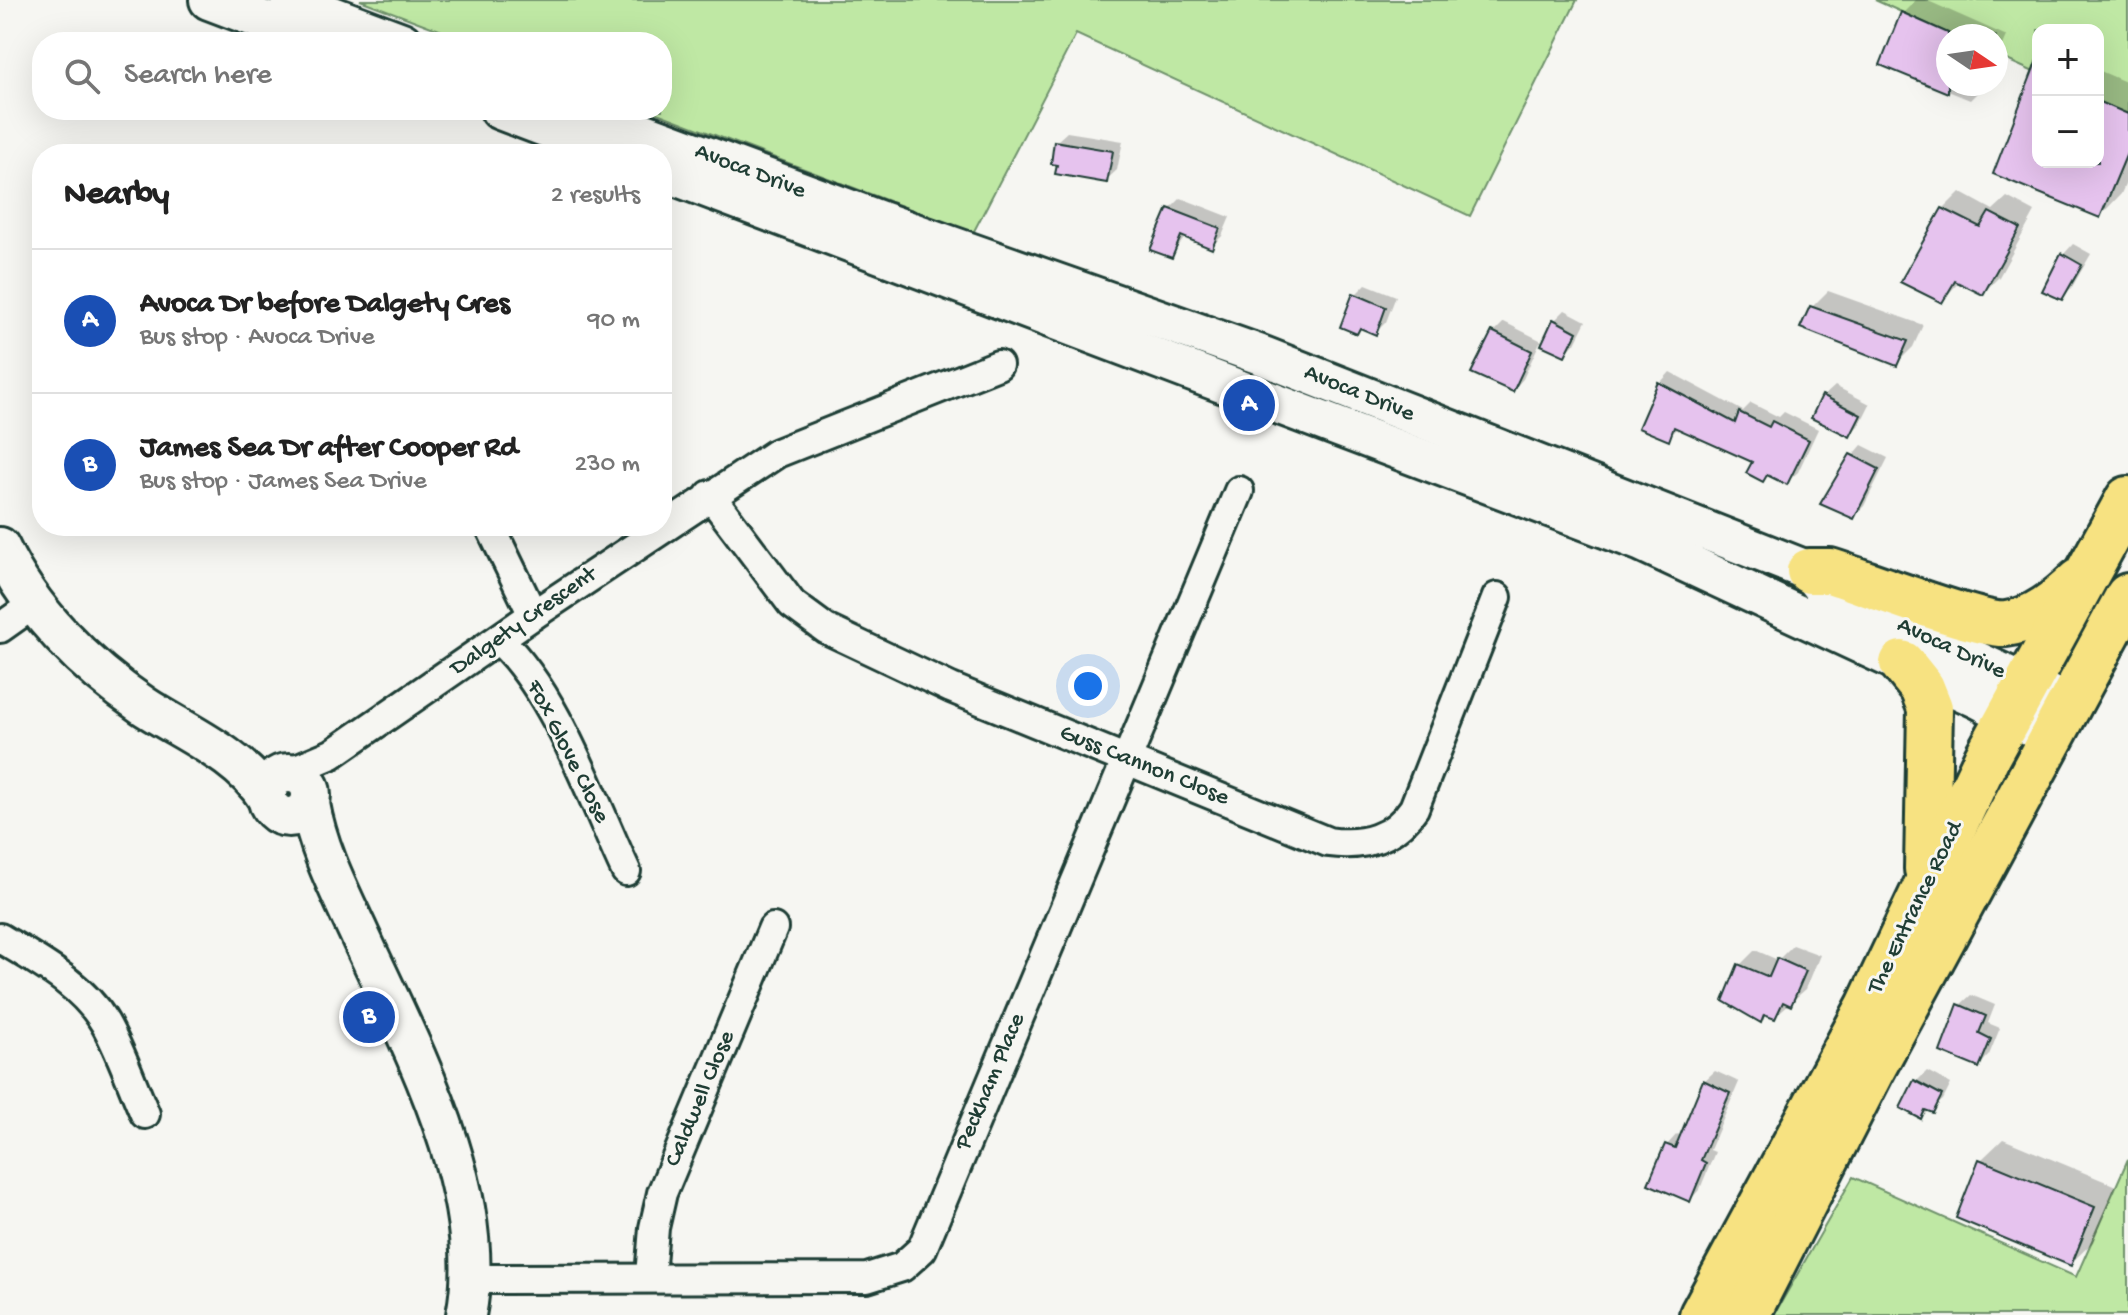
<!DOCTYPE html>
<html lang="en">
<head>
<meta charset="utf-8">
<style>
  :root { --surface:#fff; --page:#f6f6f6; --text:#222; --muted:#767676; --line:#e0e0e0; --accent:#7c3aed }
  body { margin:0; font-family:"Gochi Hand",sans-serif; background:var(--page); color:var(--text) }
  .controls { position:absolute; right:24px; top:24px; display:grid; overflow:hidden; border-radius:16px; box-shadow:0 8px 32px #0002 }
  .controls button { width:72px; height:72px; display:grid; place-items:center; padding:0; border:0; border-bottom:2px solid var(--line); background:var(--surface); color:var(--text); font:40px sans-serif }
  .compass { position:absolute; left:1936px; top:24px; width:72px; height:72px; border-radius:50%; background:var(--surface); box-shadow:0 8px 32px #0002; rotate:103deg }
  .you { position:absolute; left:1088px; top:686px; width:28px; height:28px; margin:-20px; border:6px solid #fff; border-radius:50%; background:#1a73e8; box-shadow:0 0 0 12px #1a73e833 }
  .badge { display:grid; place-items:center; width:52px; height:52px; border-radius:50%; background:var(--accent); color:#fff; font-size:26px; font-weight:700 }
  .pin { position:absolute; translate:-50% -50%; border:4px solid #fff; box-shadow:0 2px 8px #0006 }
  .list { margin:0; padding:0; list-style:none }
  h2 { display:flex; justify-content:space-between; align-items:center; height:104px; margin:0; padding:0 32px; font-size:34px }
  h2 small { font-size:26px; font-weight:400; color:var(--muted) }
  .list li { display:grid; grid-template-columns:52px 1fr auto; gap:24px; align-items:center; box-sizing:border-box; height:144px; padding:0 32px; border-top:2px solid var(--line) }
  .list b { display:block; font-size:30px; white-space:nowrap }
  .list p { margin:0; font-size:26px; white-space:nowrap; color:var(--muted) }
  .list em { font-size:26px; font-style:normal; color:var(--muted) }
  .icon { flex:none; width:44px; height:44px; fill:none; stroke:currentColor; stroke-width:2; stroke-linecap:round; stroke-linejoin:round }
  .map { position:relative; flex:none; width:2128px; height:1315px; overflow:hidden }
  .search { position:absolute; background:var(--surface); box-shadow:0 8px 32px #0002; left:32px; top:32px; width:640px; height:88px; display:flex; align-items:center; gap:20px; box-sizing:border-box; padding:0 28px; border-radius:32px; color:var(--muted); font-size:30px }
  .panel { position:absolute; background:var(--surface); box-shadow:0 8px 32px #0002; left:32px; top:144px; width:640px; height:392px; border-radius:32px }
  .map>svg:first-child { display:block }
</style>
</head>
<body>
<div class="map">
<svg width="2128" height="1315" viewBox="0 0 2128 1315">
  <rect width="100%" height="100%" fill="#f6f6f2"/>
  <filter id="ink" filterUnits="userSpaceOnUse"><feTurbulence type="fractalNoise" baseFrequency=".0125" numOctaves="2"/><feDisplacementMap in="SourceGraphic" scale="16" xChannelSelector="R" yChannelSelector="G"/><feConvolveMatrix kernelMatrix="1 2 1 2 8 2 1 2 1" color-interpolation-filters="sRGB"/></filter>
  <g filter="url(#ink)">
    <g fill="#bfe8a4" stroke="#6f926c" stroke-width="2">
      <path d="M 360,0 L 1577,0 L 1470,216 L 1076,34 L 973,233 L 649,110 L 662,110 L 662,42 L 471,42 Z"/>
      <path d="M 1875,0 L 2128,0 L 2128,115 L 2098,101 L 2098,30 L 2038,30 L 2038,74 L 1996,55 L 1996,36 L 1954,36 Z"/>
      <path d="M 2128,1159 L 2128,1315 L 1774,1315 L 1853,1177 L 2076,1277 Z"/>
    </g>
    <g fill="#0003">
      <path d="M 1916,0 L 1926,0 L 2007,36 L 1996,62 L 1996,36 L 1948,36 L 1948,84 L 1986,84 L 1970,100 L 1882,64 L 1903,13 Z"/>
      <path d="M 2038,68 L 2038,162 L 2098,162 L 2098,70 L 2128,83 L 2128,178 L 2121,194 L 2100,216 L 1995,173 Z"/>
      <path d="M 1067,132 L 1123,141 L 1117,170 L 1106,180 L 1059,163 L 1056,142 Z"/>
      <path d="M 1960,192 L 1993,210 L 2007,197 L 2035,212 L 1999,277 L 1983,293 L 1960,281 L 1942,301 L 1943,209 Z"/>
      <path d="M 1181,198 L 1230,217 L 1222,236 L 1212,246 L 1186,236 L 1171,256 L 1170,209 Z"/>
      <path d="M 2073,244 L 2091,254 L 2072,287 L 2061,298 L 2063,255 Z"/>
      <path d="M 1366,284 L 1396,296 L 1386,322 L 1376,332 L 1362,327 L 1357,331 L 1355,295 Z"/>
      <path d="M 1828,291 L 1923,325 L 1913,347 L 1896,364 L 1812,307 Z"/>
      <path d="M 1565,310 L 1586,321 L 1575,343 L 1565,354 L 1540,342 L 1523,379 L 1513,390 L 1493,333 L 1504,322 L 1544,342 L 1555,320 Z"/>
      <path d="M 1670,372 L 1743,411 L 1751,403 L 1779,417 L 1784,412 L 1818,429 L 1798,472 L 1787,482 L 1769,473 L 1763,480 L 1754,461 L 1679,427 L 1668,438 L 1660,383 Z"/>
      <path d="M 1835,386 L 1870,404 L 1860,424 L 1849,435 L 1824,396 Z"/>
      <path d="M 1862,445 L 1888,458 L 1864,506 L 1853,517 L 1823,503 L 1837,474 Z"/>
      <path d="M 1793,945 L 1820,955 L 1806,989 L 1774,1017 L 1767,1014 L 1761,1020 L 1740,965 L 1755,950 L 1778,960 Z"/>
      <path d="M 1971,995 L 1995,1005 L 1988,1023 L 2000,1028 L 1989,1055 L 1979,1066 L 1960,1005 Z"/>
      <path d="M 1715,1071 L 1739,1082 L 1710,1150 L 1715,1152 L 1700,1189 L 1690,1200 L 1667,1145 L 1677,1134 L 1682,1136 L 1704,1081 Z"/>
      <path d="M 1927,1071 L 1951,1084 L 1943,1100 L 1921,1117 L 1916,1082 Z"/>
      <path d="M 2003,1139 L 2116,1186 L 2093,1242 L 2071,1263 L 1981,1160 Z"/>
    </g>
    <g fill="#e6c3ee" stroke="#1f3d34" stroke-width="2">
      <path d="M 1901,12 L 1948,33 L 1948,93 L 1880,65 Z"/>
      <path d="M 2037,60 L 2038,162 L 2098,162 L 2098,101 L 2128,114 L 2128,151 L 2100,218 L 1993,174 Z"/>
      <path d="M 1054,141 L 1113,151 L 1107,183 L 1055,174 L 1057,165 L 1051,164 Z"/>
      <path d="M 1168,208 L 1220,228 L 1212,249 L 1181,236 L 1172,258 L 1150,250 Z"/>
      <path d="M 1942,208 L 1980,227 L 1989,212 L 2020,228 L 1983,295 L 1955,281 L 1942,303 L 1900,282 Z"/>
      <path d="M 2061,253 L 2082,265 L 2062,300 L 2042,291 Z"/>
      <path d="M 1353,293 L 1386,307 L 1376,335 L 1360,328 L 1357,334 L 1340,327 Z"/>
      <path d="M 1810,306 L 1908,341 L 1897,366 L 1800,328 Z"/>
      <path d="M 1553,319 L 1577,332 L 1565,356 L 1541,345 Z"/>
      <path d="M 1492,331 L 1532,351 L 1513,392 L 1471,373 Z"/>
      <path d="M 1658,382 L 1735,423 L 1739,412 L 1769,427 L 1772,421 L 1809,440 L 1787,485 L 1767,475 L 1763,482 L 1746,473 L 1752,462 L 1674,427 L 1669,441 L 1638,428 Z"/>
      <path d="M 1822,395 L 1861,415 L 1850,437 L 1811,418 Z"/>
      <path d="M 1850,454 L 1879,469 L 1854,519 L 1820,504 Z"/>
      <path d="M 1777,958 L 1806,971 L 1791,1006 L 1783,1002 L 1775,1019 L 1764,1015 L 1761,1023 L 1723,1001 L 1738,964 L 1769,977 Z"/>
      <path d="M 1958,1004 L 1986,1016 L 1979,1033 L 1991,1039 L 1979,1068 L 1940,1052 Z"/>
      <path d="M 1703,1080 L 1730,1093 L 1701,1160 L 1706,1163 L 1690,1202 L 1648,1184 L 1665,1144 L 1675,1148 Z"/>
      <path d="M 1914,1080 L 1942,1095 L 1933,1113 L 1925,1110 L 1921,1119 L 1900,1108 Z"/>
      <path d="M 1979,1159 L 2095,1207 L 2071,1266 L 1956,1218 Z"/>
    </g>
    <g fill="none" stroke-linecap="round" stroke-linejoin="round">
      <g stroke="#1f3d34" stroke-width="34">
        <g id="street">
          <path d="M 710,495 L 792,604 L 826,629 L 951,688 L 1328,842 C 1364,847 1393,839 1414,808 L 1497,597"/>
          <path d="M 490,526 L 533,615"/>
          <path d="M 0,628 L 34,604"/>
          <path d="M 499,640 C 556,692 593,801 626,871"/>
          <path d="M 287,773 L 332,754 L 533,615 L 777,453 L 998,365"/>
          <path d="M 0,938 C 38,961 82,984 105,1023 C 121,1051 132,1085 145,1114"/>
          <path d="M 650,1276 L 654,1228 L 662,1193 L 773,928"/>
          <path d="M 470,1279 L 867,1278 L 902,1267 L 922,1249 L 1239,491"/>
        </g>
      </g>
      <g stroke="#1f3d34" stroke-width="44">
        <g id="secondary">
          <path d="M 209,0 L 320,42"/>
          <path d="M 290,0 L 402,42"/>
          <path d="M 500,110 L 616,154"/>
          <path d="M 583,110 L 881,221 L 1258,354 L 1809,571 L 1824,590 L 2069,704"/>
          <path d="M 662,171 L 1642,542 L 1979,699 L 2037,730"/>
          <path d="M 0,547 C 30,611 86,667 144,706 C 185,733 240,755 267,798"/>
          <circle cx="289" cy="795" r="22"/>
          <path d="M 310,804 C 318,849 338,888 357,929 C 408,1041 491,1190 466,1315"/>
        </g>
      </g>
      <g stroke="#1f3d34" stroke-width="50">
        <g id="highway">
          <path d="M 1809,571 L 1830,571 C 1862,581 1981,627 2006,624 C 2035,620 2059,600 2079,581"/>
          <path d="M 1902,663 L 1922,688 L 1930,708 L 1927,869"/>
          <path d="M 1702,1315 L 1869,1006 L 1987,757 L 2128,499"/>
          <path d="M 1747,1315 L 1872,1070 L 2128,596"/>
        </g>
      </g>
      <use href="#street" stroke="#f6f6f2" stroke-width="28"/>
      <use href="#secondary" stroke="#f6f6f2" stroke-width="38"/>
      <use href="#highway" stroke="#f7e281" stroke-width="44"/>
    </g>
  </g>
  <g text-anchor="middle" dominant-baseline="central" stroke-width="6" stroke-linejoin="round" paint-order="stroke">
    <g font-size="24" fill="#1f3d34" stroke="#f6f6f2">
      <text transform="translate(750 172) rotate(21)">Avoca Drive</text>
      <text transform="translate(1359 394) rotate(22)">Avoca Drive</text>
      <text transform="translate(524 622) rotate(-35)">Dalgety Crescent</text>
      <text transform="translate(1951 649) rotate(25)">Avoca Drive</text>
      <text transform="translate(567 752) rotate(63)">Fox Glove Close</text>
      <text transform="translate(1144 766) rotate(22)">Guss Cannon Close</text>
      <text transform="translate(1916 908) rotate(-64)">The Entrance Road</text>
      <text transform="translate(991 1082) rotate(-67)">Peckham Place</text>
      <text transform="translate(701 1099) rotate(-67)">Caldwell Close</text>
    </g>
  </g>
</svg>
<div class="controls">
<button>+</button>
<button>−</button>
</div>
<svg class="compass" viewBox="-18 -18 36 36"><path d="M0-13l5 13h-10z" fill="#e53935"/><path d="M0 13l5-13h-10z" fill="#767676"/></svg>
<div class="you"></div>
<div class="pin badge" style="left:1249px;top:405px;background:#1a4fb4">A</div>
<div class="pin badge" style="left:369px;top:1017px;background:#1a4fb4">B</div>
<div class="search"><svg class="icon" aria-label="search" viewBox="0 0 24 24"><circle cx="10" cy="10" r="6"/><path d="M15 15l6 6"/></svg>Search here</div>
<section class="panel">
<h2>Nearby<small>2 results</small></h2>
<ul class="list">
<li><span class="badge" style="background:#1a4fb4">A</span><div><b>Avoca Dr before Dalgety Cres</b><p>Bus stop · Avoca Drive</p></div><em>90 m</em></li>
<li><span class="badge" style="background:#1a4fb4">B</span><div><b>James Sea Dr after Cooper Rd</b><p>Bus stop · James Sea Drive</p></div><em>230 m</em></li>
</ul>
</section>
</div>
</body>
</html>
